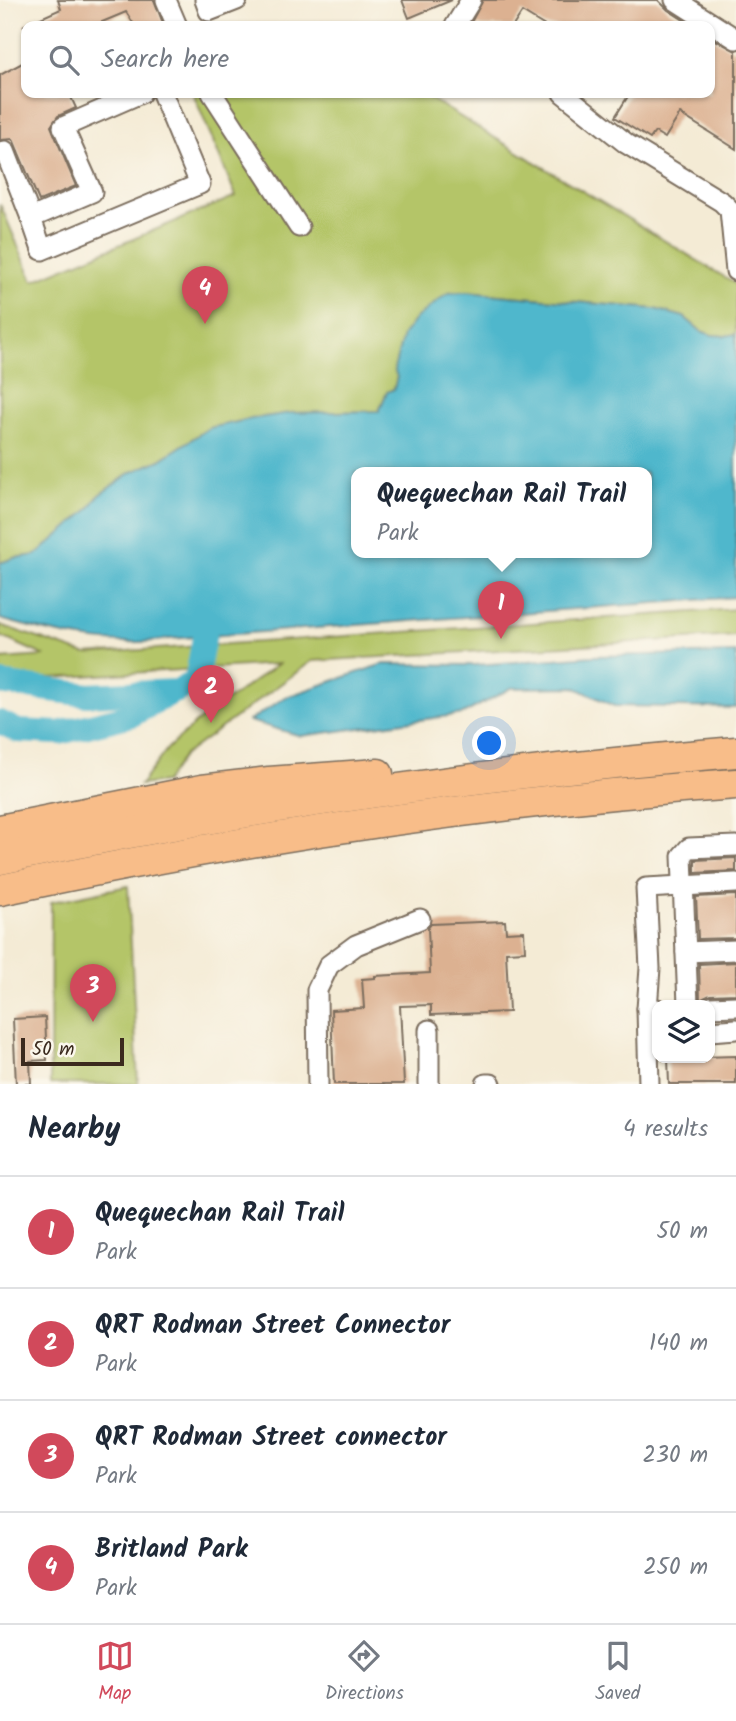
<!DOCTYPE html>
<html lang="en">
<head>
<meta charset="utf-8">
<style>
  :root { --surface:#fff; --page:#f6f6f7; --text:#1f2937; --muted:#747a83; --line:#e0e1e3; --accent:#d1495b }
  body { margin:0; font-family:Kalam,sans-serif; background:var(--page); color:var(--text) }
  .controls { position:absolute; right:21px; bottom:21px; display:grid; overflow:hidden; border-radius:14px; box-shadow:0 2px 5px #0004 }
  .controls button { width:63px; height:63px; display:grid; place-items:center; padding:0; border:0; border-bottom:2px solid var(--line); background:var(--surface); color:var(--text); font:35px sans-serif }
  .scale { position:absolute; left:21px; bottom:18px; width:103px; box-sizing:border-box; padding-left:7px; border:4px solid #3b2a1e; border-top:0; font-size:19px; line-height:24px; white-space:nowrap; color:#3b2a1e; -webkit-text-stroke:5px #fbf7ec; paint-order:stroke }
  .you { position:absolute; left:490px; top:744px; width:24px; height:24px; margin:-18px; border:5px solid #fff; border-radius:50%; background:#1a73e8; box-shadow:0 0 0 10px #1a73e833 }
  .badge { display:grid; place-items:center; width:46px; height:46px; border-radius:50%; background:var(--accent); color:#fff; font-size:23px; font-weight:700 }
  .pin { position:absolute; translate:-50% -58px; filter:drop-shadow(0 2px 4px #0008) }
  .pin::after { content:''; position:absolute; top:37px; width:24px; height:21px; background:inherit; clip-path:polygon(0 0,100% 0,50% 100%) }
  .popup { position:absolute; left:351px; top:467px; width:301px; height:91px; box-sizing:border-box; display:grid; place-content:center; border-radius:14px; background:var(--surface); filter:drop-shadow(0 2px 5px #0005); font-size:23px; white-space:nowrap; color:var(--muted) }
  .popup b { font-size:26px; color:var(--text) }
  .popup::after { content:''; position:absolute; left:50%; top:100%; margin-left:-14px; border:14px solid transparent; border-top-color:var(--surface) }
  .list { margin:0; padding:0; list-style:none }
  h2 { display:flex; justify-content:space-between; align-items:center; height:91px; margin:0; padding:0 28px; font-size:30px }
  h2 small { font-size:23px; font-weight:400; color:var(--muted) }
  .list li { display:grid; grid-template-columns:46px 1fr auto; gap:21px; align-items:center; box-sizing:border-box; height:112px; padding:0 28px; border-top:2px solid var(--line) }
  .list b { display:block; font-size:26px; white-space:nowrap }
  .list p { margin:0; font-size:23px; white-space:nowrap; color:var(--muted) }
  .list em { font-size:23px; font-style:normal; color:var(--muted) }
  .icon { flex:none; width:38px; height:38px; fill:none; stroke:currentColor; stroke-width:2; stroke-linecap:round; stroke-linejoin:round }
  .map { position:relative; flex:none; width:736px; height:1084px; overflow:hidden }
  .search { position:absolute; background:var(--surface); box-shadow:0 2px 5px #0004; left:21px; right:21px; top:21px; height:77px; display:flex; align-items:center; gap:18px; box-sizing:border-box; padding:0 24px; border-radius:14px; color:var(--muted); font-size:26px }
  .sheet { height:539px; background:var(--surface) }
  nav { display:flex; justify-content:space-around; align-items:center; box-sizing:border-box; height:98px; border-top:2px solid var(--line); background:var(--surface); font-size:19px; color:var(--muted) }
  nav a { display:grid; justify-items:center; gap:4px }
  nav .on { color:var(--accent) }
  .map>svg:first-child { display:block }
</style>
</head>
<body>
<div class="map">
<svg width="736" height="1084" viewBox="0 0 736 1084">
  <rect width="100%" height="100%" fill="#fbf7ec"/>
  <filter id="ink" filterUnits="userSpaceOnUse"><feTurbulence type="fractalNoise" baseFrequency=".0143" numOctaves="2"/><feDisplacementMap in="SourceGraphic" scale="14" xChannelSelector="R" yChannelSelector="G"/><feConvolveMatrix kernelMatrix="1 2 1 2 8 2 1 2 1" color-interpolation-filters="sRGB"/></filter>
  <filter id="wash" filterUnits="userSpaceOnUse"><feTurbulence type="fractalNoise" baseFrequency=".00686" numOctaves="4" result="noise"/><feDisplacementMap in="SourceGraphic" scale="28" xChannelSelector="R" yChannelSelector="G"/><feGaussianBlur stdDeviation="1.57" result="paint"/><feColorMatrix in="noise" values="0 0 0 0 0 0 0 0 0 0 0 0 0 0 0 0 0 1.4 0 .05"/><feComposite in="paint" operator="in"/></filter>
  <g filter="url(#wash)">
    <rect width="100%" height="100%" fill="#f4ebd5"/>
    <g fill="#b4c568" stroke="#787843" stroke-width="2">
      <path d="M 193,93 L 421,93 L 736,284 L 736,334 L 725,336 L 712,335 L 701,331 L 684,317 L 655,309 L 466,292 L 448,293 L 397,377 L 394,389 L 387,392 L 379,411 L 290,413 L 251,419 L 209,428 L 160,460 L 132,472 L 99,495 L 89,509 L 36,555 L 14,558 L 0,563 L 0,204 L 33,281 L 236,196 Z"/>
      <path d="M 736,609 L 736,636 L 312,661 L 184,755 L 165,782 L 140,785 L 168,748 L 197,722 L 278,664 L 0,681 L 0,659 L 45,656 L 0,636 L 0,625 L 85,654 Z"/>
      <path d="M 128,886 L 138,1084 L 50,1084 L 51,902 Z"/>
    </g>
    <g fill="#4fb7cc" stroke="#457075" stroke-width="2" fill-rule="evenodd">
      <path d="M 466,292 L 655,309 L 684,317 L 701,331 L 712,335 L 725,336 L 736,334 L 736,597 L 168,639 C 111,649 54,634 0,619 L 0,563 L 14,558 L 36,555 L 89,509 L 99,495 L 132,472 L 160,460 L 209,428 L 251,419 L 290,413 L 379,411 L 387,392 L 394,389 L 397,377 L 394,369 L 403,335 L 416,318 L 448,293 ZM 356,473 L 646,473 L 646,553 L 356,553 Z"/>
      <path d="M 736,653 L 736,708 L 614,706 L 574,687 L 511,688 L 463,714 L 301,736 L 249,721 L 286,697 L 383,664 L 475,665 L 593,656 Z"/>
    </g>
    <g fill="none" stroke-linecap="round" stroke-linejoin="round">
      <g stroke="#4fb7cc" stroke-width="24">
        <path d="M 0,683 L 88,695 L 177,691 L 196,681 L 207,622 L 223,612"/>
        <path d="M 0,722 L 18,731 L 59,733 L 132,715 L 170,694"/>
      </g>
    </g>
    <g id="blocks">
      <g fill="#dcb191">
        <path d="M 58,0 L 154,0 L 164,26 L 135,26 L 126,12 L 102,22 L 104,26 L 23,26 L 61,9 Z"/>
        <path d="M 402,0 L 452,0 L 409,18 Z"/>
        <path d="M 483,0 L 658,0 L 668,10 L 693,26 L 545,26 L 522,12 L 513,26 L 469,26 Z"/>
        <path d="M 710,37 L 736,51 L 736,149 L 680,114 L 665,138 L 655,132 L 650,139 L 615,117 L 630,93 L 710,93 Z"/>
        <path d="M 26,61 L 26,93 L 69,93 L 76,108 L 58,116 L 51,126 L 76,186 L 39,201 L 13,139 L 0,140 L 0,75 Z"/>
        <path d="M 736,858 L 736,871 L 695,873 L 695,860 Z"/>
        <path d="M 736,895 L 736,938 L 698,939 L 696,897 Z"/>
        <path d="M 505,921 L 506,932 L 524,931 L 525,951 L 506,952 L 509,1012 L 431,1015 L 431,1005 L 400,1006 L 404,1084 L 334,1084 L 331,1010 L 364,1008 L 362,979 L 375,978 L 375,976 L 430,973 L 428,928 L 431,924 Z"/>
        <path d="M 736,962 L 736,994 L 710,995 L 700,1000 L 699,964 Z"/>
        <path d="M 45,1017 L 47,1060 L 30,1061 L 31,1084 L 16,1084 L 13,1019 Z"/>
        <path d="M 736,1056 L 736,1084 L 669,1084 L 668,1058 Z"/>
      </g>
    </g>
  </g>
  <g filter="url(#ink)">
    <use href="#blocks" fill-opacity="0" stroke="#7c6e5e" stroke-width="2"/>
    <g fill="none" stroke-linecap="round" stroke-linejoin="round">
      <g stroke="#7c6e5e" stroke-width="23">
        <g id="minor">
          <path d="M 166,0 L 177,26"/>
          <path d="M 205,0 L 209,11 L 237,0"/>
          <path d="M 675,0 L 736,39"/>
          <path d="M 455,26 L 471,0"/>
          <path d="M 141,93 L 63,127 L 92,192 L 31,218 L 42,250 L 200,184 L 162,93"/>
          <path d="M 212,93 L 299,227"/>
          <path d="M 563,93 L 627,144 L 722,202 L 730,210 L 736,271"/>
          <path d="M 0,153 L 5,151 L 31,218"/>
          <path d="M 686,952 L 736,950"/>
          <path d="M 688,1005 L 682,856 L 689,848 L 736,846"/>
          <path d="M 710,1007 L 736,1006"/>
          <path d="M 647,1009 L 650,968 L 646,888 L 736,883"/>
          <path d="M 429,1030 L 429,1084"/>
          <path d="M 710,1031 L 736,1029"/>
          <path d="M 318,1084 L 317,990 L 329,965 L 356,945 L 420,919"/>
          <path d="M 486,1084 L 491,1084"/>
          <path d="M 649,1084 L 647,1009 L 657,1009"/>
        </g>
      </g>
      <g stroke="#7c6e5e" stroke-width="33">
        <g id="highway">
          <path d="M 0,830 L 202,790 L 269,782 L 378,774"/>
          <path d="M 0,859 C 243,807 489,772 736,752"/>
          <path d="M 0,890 C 242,838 489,801 736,784"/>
        </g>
      </g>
      <use href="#minor" stroke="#fff" stroke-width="19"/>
      <use href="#highway" stroke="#f8bd89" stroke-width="30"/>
    </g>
  </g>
</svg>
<div class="controls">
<button><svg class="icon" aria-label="layers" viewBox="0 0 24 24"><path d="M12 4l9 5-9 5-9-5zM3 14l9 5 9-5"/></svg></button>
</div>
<div class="scale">50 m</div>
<div class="you"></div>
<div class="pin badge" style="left:501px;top:639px">1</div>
<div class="popup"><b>Quequechan Rail Trail</b>Park</div>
<div class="pin badge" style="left:211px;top:723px">2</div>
<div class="pin badge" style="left:93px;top:1022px">3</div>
<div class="pin badge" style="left:205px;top:324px">4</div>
<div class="search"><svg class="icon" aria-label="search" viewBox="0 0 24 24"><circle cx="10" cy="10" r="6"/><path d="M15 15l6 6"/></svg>Search here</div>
</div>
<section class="sheet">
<h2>Nearby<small>4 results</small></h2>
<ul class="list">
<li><span class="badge">1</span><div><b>Quequechan Rail Trail</b><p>Park</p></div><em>50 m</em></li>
<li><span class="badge">2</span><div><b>QRT Rodman Street Connector</b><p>Park</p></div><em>140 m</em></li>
<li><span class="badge">3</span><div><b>QRT Rodman Street connector</b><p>Park</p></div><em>230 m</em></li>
<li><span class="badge">4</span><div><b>Britland Park</b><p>Park</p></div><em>250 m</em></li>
</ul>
</section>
<nav>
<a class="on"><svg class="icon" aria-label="map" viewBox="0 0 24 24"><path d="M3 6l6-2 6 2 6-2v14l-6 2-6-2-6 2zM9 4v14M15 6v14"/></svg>Map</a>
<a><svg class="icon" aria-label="directions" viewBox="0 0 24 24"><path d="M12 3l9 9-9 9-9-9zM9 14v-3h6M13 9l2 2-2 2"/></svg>Directions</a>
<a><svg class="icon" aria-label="saved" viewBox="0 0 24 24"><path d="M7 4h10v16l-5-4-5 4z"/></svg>Saved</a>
</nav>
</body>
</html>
